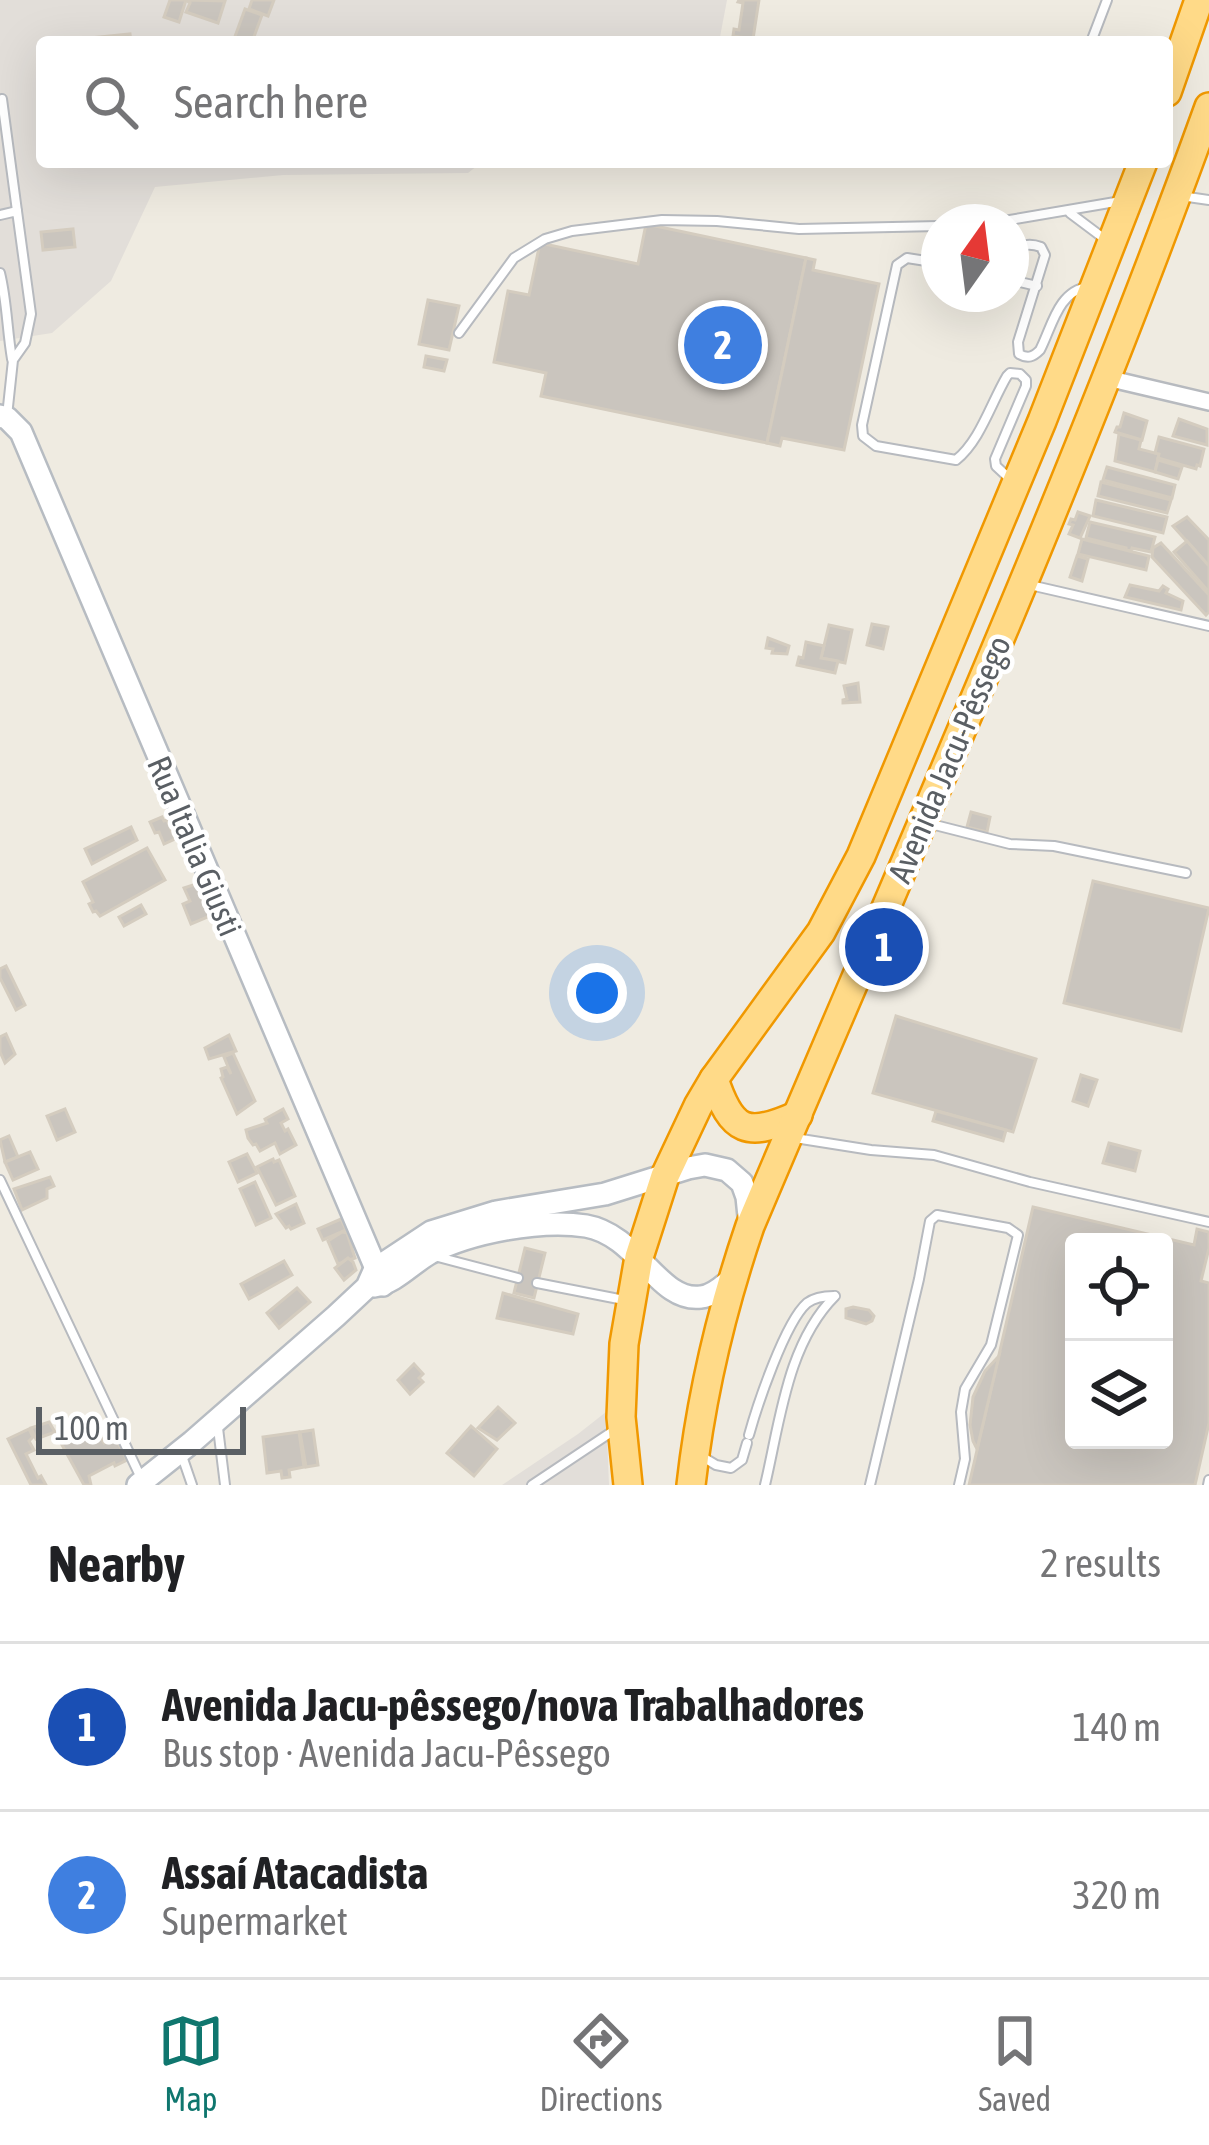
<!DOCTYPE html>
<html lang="en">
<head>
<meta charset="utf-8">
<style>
  :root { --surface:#fff; --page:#f6f6f6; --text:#202124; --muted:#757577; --line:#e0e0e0; --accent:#0f766e }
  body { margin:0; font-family:"Asap Condensed",sans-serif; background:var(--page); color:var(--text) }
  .controls { position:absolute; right:36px; bottom:36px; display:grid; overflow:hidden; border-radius:12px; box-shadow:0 12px 48px #0002 }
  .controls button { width:108px; height:108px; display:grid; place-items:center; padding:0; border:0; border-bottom:3px solid var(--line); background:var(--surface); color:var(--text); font:60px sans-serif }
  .compass { position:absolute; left:921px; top:204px; width:108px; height:108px; border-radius:50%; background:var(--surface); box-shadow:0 12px 48px #0002; rotate:14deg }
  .scale { position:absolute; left:36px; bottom:30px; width:210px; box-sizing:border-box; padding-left:12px; border:6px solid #5a5f64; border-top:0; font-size:33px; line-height:42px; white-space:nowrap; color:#5a5f64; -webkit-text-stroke:9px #fff; paint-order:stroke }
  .you { position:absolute; left:597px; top:993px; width:42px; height:42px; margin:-30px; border:9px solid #fff; border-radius:50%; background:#1a73e8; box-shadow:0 0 0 18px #1a73e833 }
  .badge { display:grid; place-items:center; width:78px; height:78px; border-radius:50%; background:var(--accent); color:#fff; font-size:39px; font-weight:700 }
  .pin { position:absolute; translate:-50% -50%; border:6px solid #fff; box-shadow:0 3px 12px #0006 }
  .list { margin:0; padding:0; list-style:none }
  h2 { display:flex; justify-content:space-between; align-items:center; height:156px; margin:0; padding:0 48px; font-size:51px }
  h2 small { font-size:39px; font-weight:400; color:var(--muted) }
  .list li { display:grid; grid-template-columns:78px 1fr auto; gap:36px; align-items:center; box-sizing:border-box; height:168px; padding:0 48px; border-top:3px solid var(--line) }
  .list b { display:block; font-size:45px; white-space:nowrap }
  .list p { margin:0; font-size:39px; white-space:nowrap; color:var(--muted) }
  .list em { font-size:39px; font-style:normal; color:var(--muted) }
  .icon { flex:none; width:66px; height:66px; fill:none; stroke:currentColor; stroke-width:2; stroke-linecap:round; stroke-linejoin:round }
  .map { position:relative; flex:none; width:1209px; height:1485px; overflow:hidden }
  .search { position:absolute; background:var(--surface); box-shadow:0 12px 48px #0002; left:36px; right:36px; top:36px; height:132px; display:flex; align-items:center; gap:30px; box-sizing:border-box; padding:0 42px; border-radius:12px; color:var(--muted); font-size:45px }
  .sheet { height:492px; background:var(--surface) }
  nav { display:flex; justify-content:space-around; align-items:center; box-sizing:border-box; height:168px; border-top:3px solid var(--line); background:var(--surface); font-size:33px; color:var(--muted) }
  nav a { display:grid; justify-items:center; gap:6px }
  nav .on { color:var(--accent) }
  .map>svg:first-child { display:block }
</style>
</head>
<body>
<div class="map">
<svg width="1209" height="1485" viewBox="0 0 1209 1485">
  <rect width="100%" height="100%" fill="#efebe1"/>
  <g fill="#e2ded9">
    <path d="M 0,0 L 727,0 L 719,42 L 42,42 L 42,162 L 482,162 L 468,173 L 283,175 L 155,187 L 111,281 L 52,333 L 0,341 Z"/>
    <path d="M 606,1412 L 609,1485 L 502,1485 L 578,1434 Z"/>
  </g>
  <g fill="#cac5be" stroke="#d4ccbf" stroke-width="3" fill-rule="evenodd">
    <path d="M 170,0 L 186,0 L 179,22 L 164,17 Z"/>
    <path d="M 186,0 L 225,1 L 218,23 L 186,12 L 190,3 Z"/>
    <path d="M 252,0 L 274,0 L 268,16 L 249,9 Z"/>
    <path d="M 739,0 L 759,0 L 753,39 L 733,36 L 734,29 L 739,30 L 743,3 L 738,2 Z"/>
    <path d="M 245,9 L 262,15 L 252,42 L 233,42 Z"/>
    <path d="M 130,34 L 131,42 L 89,42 L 89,38 Z"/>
    <path d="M 646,224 L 806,258 L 767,443 L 541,396 L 546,373 L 494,362 L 508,291 L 529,295 L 540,243 L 638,264 Z"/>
    <path d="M 73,229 L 75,247 L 43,250 L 41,232 Z"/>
    <path d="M 806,258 L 815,260 L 813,270 L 879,284 L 844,450 L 782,438 L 780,446 L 767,443 Z"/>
    <path d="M 428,300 L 459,306 L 449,350 L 419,344 Z"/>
    <path d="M 426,356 L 447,360 L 444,371 L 424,367 Z"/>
    <path d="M 1124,413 L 1147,421 L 1142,440 L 1115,432 L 1117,427 L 1120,427 Z"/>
    <path d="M 1179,419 L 1207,429 L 1207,445 L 1173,436 Z"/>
    <path d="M 1119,434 L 1141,440 L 1139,449 L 1159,454 L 1155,472 L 1115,461 Z"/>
    <path d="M 1159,437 L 1204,449 L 1200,466 L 1197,465 L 1196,469 L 1158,458 L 1159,454 L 1155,453 Z"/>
    <path d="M 1158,460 L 1182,467 L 1178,479 L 1155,472 Z"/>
    <path d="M 1107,467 L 1175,485 L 1172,498 L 1103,480 Z"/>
    <path d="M 1101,482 L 1171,500 L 1167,513 L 1098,496 Z"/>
    <path d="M 1096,500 L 1167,517 L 1163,533 L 1093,516 Z"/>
    <path d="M 1078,512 L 1090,516 L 1080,538 L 1069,534 L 1073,525 L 1069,524 L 1071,519 L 1075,520 Z"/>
    <path d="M 1187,517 L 1209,540 L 1209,566 L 1173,526 Z"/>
    <path d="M 1090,522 L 1155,537 L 1151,552 L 1132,548 L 1131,551 L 1126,550 L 1126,548 L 1086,538 Z"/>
    <path d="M 1082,539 L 1149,556 L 1146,570 L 1078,554 Z"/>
    <path d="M 1187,541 L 1209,566 L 1209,592 L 1174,552 Z"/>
    <path d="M 1161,543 L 1209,595 L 1209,612 L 1206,615 L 1152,557 L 1153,548 Z"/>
    <path d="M 1077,556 L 1088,559 L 1082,581 L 1070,577 Z"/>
    <path d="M 1130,585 L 1159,591 L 1163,586 L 1168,589 L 1166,593 L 1183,601 L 1181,610 L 1125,597 Z"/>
    <path d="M 872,624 L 888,627 L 883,649 L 867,645 Z"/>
    <path d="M 829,625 L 852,630 L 845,663 L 821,658 Z"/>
    <path d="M 768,638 L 789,646 L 787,654 L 772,653 L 773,649 L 766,648 Z"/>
    <path d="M 806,642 L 824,646 L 821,658 L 838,661 L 835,673 L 797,665 L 799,657 L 803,658 Z"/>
    <path d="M 858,683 L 860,702 L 843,703 L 843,700 L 847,699 L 844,686 Z"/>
    <path d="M 971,812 L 990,817 L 987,832 L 967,827 Z"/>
    <path d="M 162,817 L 164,821 L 167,820 L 175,839 L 164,844 L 159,832 L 155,833 L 150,822 Z"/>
    <path d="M 131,827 L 137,840 L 92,864 L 85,849 Z"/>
    <path d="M 147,848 L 165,880 L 100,916 L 96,911 L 93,912 L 89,904 L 93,902 L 83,882 Z"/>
    <path d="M 1093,881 L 1209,908 L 1181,1031 L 1064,1003 Z"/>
    <path d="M 196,884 L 210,916 L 191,924 L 183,904 L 190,901 L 184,888 Z"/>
    <path d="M 141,905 L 146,914 L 124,926 L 119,917 Z"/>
    <path d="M 6,966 L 25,1005 L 16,1010 L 0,978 L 0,969 Z"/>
    <path d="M 896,1016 L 1036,1059 L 1013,1132 L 873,1093 Z"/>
    <path d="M 6,1034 L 15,1054 L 5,1063 L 0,1052 L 0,1037 Z"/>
    <path d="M 229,1035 L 236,1051 L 209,1059 L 205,1048 Z"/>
    <path d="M 233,1053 L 255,1101 L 237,1114 L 221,1078 L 223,1077 L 221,1069 L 227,1067 L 231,1074 L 224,1057 Z"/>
    <path d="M 1081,1075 L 1097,1080 L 1088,1106 L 1073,1101 Z"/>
    <path d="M 65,1109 L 75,1132 L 57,1140 L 47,1116 Z"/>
    <path d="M 283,1109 L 288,1119 L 281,1123 L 285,1131 L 288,1129 L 296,1145 L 280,1154 L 275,1143 L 260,1151 L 256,1144 L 253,1145 L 248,1138 L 246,1130 L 267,1123 L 265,1119 Z"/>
    <path d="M 936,1111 L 1006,1130 L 1003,1141 L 933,1121 Z"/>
    <path d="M 9,1136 L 18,1157 L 5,1162 L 0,1140 Z"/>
    <path d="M 1109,1143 L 1140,1151 L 1135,1171 L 1103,1163 Z"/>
    <path d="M 30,1152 L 38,1169 L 13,1180 L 5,1162 Z"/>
    <path d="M 247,1154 L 257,1173 L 238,1182 L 229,1162 Z"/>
    <path d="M 273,1159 L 274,1162 L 279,1160 L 295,1196 L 276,1205 L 257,1167 Z"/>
    <path d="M 50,1177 L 54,1186 L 47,1189 L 47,1198 L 22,1210 L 14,1189 Z"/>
    <path d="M 255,1182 L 271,1218 L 256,1225 L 240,1189 Z"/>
    <path d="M 296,1204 L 304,1223 L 291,1229 L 289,1226 L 286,1228 L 276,1214 Z"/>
    <path d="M 1033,1207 L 1194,1245 L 1197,1229 L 1209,1232 L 1209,1248 L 1201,1281 L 1209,1283 L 1209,1423 L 1195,1485 L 969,1485 ZM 1074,1242 L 1164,1242 L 1164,1440 L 1074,1440 Z"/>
    <path d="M 341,1219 L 346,1230 L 323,1240 L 318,1229 Z"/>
    <path d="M 342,1232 L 347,1233 L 355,1258 L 338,1264 L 328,1241 Z"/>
    <path d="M 525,1248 L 545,1253 L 534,1298 L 514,1293 Z"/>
    <path d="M 348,1258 L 353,1262 L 356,1270 L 344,1280 L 335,1268 Z"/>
    <path d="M 284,1261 L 292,1275 L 249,1299 L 241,1284 Z"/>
    <path d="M 297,1288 L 310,1302 L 279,1328 L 267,1313 Z"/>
    <path d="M 503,1293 L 578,1314 L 573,1334 L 497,1318 Z"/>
    <path d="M 853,1307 L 869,1310 L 874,1316 L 872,1321 L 866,1324 L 846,1318 L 846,1309 Z"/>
    <path d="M 999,1356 L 977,1449 L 973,1441 L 970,1425 L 973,1397 L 985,1371 Z"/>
    <path d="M 414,1364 L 423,1374 L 419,1378 L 423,1382 L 410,1394 L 398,1380 Z"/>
    <path d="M 498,1407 L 515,1423 L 497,1440 L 478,1428 Z"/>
    <path d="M 49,1422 L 55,1432 L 36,1439 L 31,1428 Z"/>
    <path d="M 94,1425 L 104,1443 L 115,1437 L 127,1460 L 115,1466 L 114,1463 L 89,1476 L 91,1485 L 84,1485 L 61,1443 Z"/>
    <path d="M 471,1426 L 497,1449 L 474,1476 L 447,1453 Z"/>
    <path d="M 29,1429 L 33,1437 L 29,1441 L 34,1450 L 26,1454 L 38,1478 L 41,1476 L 46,1485 L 31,1485 L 8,1439 Z"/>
    <path d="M 313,1430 L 318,1465 L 306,1467 L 300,1432 Z"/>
    <path d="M 299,1432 L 304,1467 L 289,1470 L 290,1477 L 282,1478 L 281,1471 L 267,1473 L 263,1437 Z"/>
  </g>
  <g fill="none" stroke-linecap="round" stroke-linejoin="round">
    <g stroke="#b7babf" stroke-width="12">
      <g id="lane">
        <path d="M 1091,42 L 1107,0"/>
        <path d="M 2,99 L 17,211"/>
        <path d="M 1181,196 L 1209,200"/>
        <path d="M 1070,213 L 1106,240"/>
        <path d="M 0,215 L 17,211 L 31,314 L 25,343 L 13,360 L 7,416"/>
        <path d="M 998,222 L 1121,201"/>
        <path d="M 1011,255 C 1018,244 1030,243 1041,247 L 1045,255 L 1018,342 L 1019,354 C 1028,359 1033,357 1040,350 C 1052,327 1058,291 1088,287"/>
        <path d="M 939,263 L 907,258 L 897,265 L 862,425 L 863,436 L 876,446 L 956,460 C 980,441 991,403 1007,376 L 1010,373 L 1020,374 L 1026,380 L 1026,386 L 995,459 L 996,466 L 1010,479"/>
        <path d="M 0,273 C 7,301 7,330 12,359"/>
        <path d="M 1011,280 L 1037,286"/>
        <path d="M 459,333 L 514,258 L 545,239 L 572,231 L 662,220 L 717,221 L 799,229 L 939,226"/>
        <path d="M 1030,585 L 1209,626"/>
        <path d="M 931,824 L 1010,844 L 1054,846 L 1186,873"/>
        <path d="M 795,1138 L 871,1150 L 934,1155 L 1030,1182 L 1209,1222"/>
        <path d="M 0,1180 L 142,1480"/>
        <path d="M 438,1257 L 518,1278"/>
        <path d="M 537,1283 L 624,1300"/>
        <path d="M 218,1428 L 225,1485"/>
        <path d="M 749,1435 C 757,1406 785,1322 807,1303 C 815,1297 824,1296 834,1296"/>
        <path d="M 181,1453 L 192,1485"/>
        <path d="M 701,1456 L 716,1465 L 731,1468 L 742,1460 L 747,1443"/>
        <path d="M 532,1485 L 616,1429"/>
        <path d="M 765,1485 C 780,1422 787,1344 835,1296"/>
        <path d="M 870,1485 L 919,1279 L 930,1221 L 937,1215 L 1008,1228 L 1018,1235 L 991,1345 L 965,1389 L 961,1412 L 965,1459 L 959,1485"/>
        <path d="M 1208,1485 L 1209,1480"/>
      </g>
    </g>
    <g stroke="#b7babf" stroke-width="20">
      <path id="street" d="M 1107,378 L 1209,402"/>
    </g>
    <g stroke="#b7bcc2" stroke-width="26">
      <g id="secondary">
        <path d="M 0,416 L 7,418 L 21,432 L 383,1285"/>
        <path d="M 374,1286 C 395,1283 412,1263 430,1253 C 471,1232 540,1219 586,1226 C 638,1235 659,1303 701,1297 C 714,1296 724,1285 733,1278"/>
        <path d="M 138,1485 L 192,1442 L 336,1316 L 367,1287 L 375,1269 L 431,1232 L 496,1212 L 605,1194 L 688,1168 L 705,1165 L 727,1170 L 742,1183 L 747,1197 L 750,1226"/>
      </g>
    </g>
    <g stroke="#f09800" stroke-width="32">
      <g id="highway">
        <path d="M 1167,92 L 1199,0"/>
        <path d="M 714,1079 C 732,1133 747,1138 798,1115"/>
        <path d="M 628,1485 L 621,1417 L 624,1344 L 639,1257 L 665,1176 L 698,1106 L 714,1079 L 821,932 L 861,856 L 1042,421 L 1143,162"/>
        <path d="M 691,1485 C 701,1396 721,1311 750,1226 C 907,855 1072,487 1209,107"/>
      </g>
    </g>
    <use href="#lane" stroke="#fff" stroke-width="8"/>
    <use href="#street" stroke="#fff" stroke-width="15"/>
    <use href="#secondary" stroke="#fff" stroke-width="21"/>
    <use href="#highway" stroke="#ffda88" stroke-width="27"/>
  </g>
  <g text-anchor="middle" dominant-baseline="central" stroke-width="9" stroke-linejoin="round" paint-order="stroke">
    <g font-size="33" fill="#5a5f64" stroke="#fff">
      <text transform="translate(949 759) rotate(-67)">Avenida Jacu-Pêssego</text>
      <text transform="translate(195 846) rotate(67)">Rua Italia Giusti</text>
    </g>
  </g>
</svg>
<div class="controls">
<button><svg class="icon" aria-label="locate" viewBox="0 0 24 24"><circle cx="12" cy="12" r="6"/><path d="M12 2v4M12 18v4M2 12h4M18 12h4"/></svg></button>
<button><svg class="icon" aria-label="layers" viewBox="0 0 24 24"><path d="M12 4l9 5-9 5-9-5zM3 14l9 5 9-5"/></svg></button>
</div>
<svg class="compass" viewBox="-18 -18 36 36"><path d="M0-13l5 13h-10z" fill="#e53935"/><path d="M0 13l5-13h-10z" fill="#757577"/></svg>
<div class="scale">100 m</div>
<div class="you"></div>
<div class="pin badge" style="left:884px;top:947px;background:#1a4fb4">1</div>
<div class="pin badge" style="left:723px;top:345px;background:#3f7fe0">2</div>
<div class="search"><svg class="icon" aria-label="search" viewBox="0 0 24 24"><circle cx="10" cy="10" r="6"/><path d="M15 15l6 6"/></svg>Search here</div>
</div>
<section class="sheet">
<h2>Nearby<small>2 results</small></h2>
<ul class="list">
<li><span class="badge" style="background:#1a4fb4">1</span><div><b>Avenida Jacu-pêssego/nova Trabalhadores</b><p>Bus stop · Avenida Jacu-Pêssego</p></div><em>140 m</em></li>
<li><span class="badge" style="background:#3f7fe0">2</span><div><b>Assaí Atacadista</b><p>Supermarket</p></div><em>320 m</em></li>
</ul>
</section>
<nav>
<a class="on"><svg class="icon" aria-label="map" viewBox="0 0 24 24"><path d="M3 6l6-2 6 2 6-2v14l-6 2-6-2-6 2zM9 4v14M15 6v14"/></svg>Map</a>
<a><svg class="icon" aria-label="directions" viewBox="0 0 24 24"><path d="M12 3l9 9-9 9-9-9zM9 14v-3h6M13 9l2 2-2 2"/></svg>Directions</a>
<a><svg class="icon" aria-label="saved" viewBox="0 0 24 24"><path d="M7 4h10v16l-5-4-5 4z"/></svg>Saved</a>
</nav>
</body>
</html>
